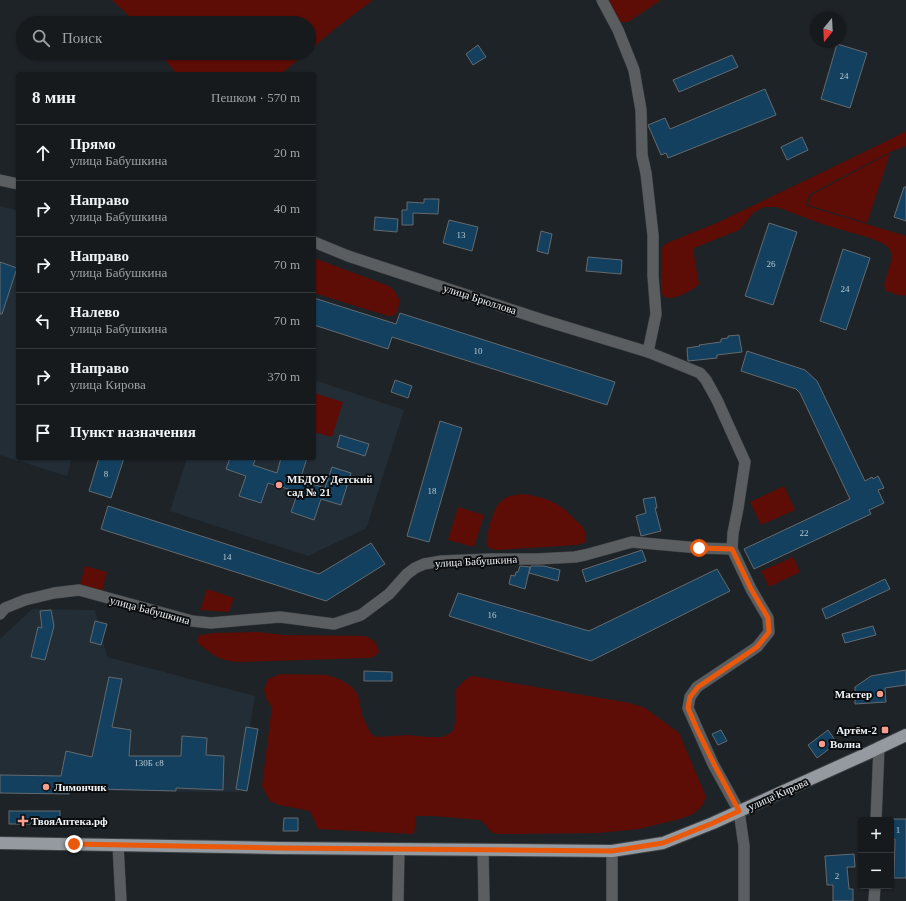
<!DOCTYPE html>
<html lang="ru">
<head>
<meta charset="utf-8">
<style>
  :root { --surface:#161a1d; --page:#23272a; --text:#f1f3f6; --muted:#9ea1a4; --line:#35383b }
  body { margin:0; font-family:"Times New Roman",serif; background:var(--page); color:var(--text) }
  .controls { position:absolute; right:12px; bottom:12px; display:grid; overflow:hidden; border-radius:4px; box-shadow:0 1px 3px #0004 }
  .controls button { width:36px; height:36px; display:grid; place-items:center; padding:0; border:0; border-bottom:1px solid var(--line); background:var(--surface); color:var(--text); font:20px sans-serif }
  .compass { position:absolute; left:810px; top:12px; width:36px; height:36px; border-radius:50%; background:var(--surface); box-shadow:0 1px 3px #0004; rotate:198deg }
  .stop { position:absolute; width:12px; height:12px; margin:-9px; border:3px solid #ea580c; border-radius:50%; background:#fff }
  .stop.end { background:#ea580c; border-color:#fff; box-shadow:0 1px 4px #0008 }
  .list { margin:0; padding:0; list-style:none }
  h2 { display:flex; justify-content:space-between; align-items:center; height:52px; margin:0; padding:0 16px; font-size:17px }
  h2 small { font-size:13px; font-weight:400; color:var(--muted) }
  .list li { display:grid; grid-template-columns:26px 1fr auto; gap:12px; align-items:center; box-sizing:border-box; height:56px; padding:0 16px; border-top:1px solid var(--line) }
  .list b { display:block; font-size:15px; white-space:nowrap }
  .list p { margin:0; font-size:13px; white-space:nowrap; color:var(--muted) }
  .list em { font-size:13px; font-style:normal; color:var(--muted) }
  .icon { flex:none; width:22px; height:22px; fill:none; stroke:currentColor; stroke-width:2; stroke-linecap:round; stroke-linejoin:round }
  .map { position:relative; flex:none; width:906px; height:901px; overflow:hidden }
  .search { position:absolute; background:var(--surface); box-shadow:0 1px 3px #0004; left:16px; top:16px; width:300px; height:44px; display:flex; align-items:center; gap:10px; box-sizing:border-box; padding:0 14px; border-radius:22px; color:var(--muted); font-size:15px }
  .panel { position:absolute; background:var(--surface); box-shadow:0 1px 3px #0004; left:16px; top:72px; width:300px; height:388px; border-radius:4px }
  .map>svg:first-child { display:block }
</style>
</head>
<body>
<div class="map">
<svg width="906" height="901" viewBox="0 0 906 901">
  <rect width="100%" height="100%" fill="#1e2327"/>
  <g fill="#232d36">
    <path d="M 0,206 L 18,211 L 18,458 L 72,458 L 67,476 L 0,455 Z"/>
    <path d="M 314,380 L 404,410 L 368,523 L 365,529 L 308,556 L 170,511 L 187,458 L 314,458 Z"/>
    <path d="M 32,609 L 95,610 L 107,657 L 255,696 L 239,792 L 0,790 L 0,639 Z"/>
  </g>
  <g fill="#5d0d05">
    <path d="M 112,0 L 373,0 L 332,31 L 309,51 L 309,23 L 134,23 L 126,13 Z"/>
    <path d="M 607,0 L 661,0 L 628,22 C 613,24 612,11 607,0 Z"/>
    <path d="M 159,53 L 306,53 L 281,74 L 177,74 Z"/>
    <path d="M 906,131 L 906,146 L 890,152 L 810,194 L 806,204 L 807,206 L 906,236 L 906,295 L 902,296 L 886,291 L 884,285 L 892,258 L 890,249 L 884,244 L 870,238 L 822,224 L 777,207 L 764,207 L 754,212 L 739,230 L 694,248 L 693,250 L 699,284 C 694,290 677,298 669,298 C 665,298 663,296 661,293 L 661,252 L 663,246 L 667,243 L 719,222 L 893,138 Z"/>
    <path d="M 890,153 L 867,223 L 808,205 L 811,195 Z"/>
    <path d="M 314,258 L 389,286 L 394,290 L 400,301 L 397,312 L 393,316 L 388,316 L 314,293 Z"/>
    <path d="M 314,393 L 343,402 L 332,437 L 314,432 Z"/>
    <path d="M 784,486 L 795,510 L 761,525 L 750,502 Z"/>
    <path d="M 523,494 C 536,496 551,499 561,507 C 566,510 569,514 573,518 C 582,526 587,529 586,542 L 577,545 L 496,550 L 487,547 C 485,537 492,515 497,506 C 498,503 502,501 504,499 C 509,495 517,495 523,494 Z"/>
    <path d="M 458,507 L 484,515 L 474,547 L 448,540 Z"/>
    <path d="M 793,557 L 800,572 L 769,587 L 761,571 Z"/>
    <path d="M 85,566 L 107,572 L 102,591 L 80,585 Z"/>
    <path d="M 207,589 L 234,598 L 229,612 L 200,610 Z"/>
    <path d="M 258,632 L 284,635 L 365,636 C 373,639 377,643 379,652 L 373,657 L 369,658 L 237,662 C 218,660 213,655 198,643 L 197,639 L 200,635 L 214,633 Z"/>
    <path d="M 280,674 L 327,675 L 341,680 L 352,687 L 358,695 L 362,716 L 371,734 L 376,737 L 409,735 L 427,737 L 443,737 L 453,731 L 456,718 L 456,689 L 465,680 L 471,676 L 630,703 L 645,708 L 679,733 L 706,797 L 702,806 L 693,814 L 680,819 L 638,829 L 598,833 L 498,834 L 491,832 L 485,824 L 480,820 L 433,816 L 416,816 L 414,834 L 318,829 L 310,811 L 279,805 L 270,801 L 262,786 L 271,714 L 271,706 L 266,698 L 264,689 L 268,679 Z"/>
  </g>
  <g fill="#12405e" stroke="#646a6f">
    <path d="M 837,44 L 867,53 L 850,108 L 821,99 Z"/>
    <path d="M 478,45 L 486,57 L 473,65 L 466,54 Z"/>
    <path d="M 732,55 L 738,67 L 679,92 L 673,80 Z"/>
    <path d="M 765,89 L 776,115 L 668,158 L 666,153 L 661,155 L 648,125 L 665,118 L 670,129 Z"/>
    <path d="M 802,137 L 808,150 L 787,160 L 781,147 Z"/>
    <path d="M 904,187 L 906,187 L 906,221 L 894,217 Z"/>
    <path d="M 424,199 L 439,199 L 438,214 L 413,213 L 413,225 L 402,225 L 402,210 L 407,210 L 407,202 L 424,203 Z"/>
    <path d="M 375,217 L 398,219 L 397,232 L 374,230 Z"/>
    <path d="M 449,220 L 478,227 L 472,251 L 443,243 Z"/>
    <path d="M 769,223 L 797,232 L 773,305 L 745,296 Z"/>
    <path d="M 541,231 L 552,234 L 548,254 L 537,251 Z"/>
    <path d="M 843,249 L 870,258 L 846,330 L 820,321 Z"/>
    <path d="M 588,257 L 622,260 L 621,274 L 586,271 Z"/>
    <path d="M 0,262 L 17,268 L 2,314 L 0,314 Z"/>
    <path d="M 314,298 L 396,324 L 400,313 L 615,382 L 607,405 L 392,337 L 388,349 L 314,325 Z"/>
    <path d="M 739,335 L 742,352 L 717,355 L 717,358 L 688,361 L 687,348 L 700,346 L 699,345 L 721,342 L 721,339 L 728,338 L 728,336 Z"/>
    <path d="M 747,351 L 805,370 L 817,381 L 865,481 L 872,477 L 873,479 L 878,476 L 884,488 L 878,490 L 884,503 L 869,510 L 871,514 L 754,569 L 744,549 L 850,499 L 800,393 L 796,389 L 741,371 Z"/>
    <path d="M 395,380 L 412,386 L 408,398 L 391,392 Z"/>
    <path d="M 440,421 L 462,428 L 429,542 L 407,536 Z"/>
    <path d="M 340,435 L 369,444 L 365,456 L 337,447 Z"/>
    <path d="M 99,458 L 124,458 L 111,498 L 89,491 Z"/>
    <path d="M 230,458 L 256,458 L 253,465 L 277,473 L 281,458 L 307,458 L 300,480 L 325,488 L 332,467 L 351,473 L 341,505 L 321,499 L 314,520 L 291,512 L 298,492 L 268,483 L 261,503 L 239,496 L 246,476 L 226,469 Z"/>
    <path d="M 655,497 L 657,508 L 655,508 L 661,531 L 641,536 L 636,516 L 646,513 L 643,499 Z"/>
    <path d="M 108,506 L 319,574 L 371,543 L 385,564 L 326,601 L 101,529 Z"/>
    <path d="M 642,550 L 646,561 L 586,582 L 582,570 Z"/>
    <path d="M 520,566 L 530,567 L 525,589 L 509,584 L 511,575 L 515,576 L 516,572 L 518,572 Z"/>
    <path d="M 531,566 L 544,566 L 560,570 L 558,581 L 529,573 Z"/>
    <path d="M 717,569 L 730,591 L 591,661 L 449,616 L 458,593 L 589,631 Z"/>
    <path d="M 885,579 L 890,589 L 826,619 L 822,609 Z"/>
    <path d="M 51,610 L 54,626 L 45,660 L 31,657 L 38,627 L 42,628 L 40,611 Z"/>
    <path d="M 95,621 L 107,624 L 101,645 L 90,642 Z"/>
    <path d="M 873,626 L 876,635 L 845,643 L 842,634 Z"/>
    <path d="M 906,670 L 906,685 L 885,688 L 886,702 L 855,704 L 855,687 L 871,676 Z"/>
    <path d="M 364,671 L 392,672 L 392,681 L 364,681 Z"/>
    <path d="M 109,677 L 122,679 L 112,727 L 131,730 L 129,756 L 181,756 L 182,736 L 207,738 L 206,755 L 224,756 L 223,790 L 176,788 L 176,791 L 99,789 L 98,790 L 70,784 L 69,794 L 0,793 L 0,775 L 61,776 L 66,751 L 92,757 Z"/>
    <path d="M 246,727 L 258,729 L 247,791 L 236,789 Z"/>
    <path d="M 721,730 L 727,741 L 718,745 L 712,734 Z"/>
    <path d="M 828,730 L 837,743 L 817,758 L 808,745 Z"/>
    <rect x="9" y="811" width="51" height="13"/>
    <path d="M 284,818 L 298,818 L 298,831 L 283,831 Z"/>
    <path d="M 891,819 L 906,819 L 906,878 L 894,878 L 895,839 L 891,839 Z"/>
    <path d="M 854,854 L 855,867 L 847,867 L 849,889 L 853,889 L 853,901 L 833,901 L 833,885 L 827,885 L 825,856 Z"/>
  </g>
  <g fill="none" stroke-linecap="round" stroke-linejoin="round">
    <g stroke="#3b4044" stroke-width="12">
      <g id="street">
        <path d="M 602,0 L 618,30 L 634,70 L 641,110 L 642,155 L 646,173 L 653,235 L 653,276 L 656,314 L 648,352"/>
        <path d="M 0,180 L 18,184"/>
        <path d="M 314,242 L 348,256 L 543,320 L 648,352 L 700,373 L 706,380 L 717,400 L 745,462 L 738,508 L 733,533 L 732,549 L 751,589 L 768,618 L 769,632 L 757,647 L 697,687 L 690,697 L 688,708 L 713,764 L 739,811 L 744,846 L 744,901"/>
        <path d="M 0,614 L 5,608 L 25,600 L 54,593 L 79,590 L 192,621 L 211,623 L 280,617 L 334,624 L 361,615 L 389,594 L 407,574 L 415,568 L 424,564 L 442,561 L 489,559 L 537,559 L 575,557 L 585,555 L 632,542 L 699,548 L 732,549"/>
        <path d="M 876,820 L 879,747"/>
        <path d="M 118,845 L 121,901"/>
        <path d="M 483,850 L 484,901"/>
        <path d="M 398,901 L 399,849"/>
        <path d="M 612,901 L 612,851"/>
        <path d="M 874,901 L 875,886"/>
      </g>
    </g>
    <g stroke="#3b4044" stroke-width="14">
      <path id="primary" d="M 0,843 L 278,848 L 612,851 L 663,843 L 713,823 L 866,754 L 906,735"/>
    </g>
    <use href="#street" stroke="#5b5e60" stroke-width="11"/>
    <use href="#primary" stroke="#949a9f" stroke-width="12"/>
  </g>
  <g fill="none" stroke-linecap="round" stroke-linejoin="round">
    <path stroke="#ea580c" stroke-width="5" d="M 74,844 L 278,848 L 612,851 L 663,843 L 713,823 L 739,811 L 714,764 L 696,727 L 688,708 L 690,697 L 698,687 L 757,647 L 769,632 L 768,618 L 751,589 L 732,549 L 699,548"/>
  </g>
  <g fill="#f59d8e" stroke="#0a0c0e" stroke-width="1.5">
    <circle cx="279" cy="485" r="4"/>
    <circle cx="880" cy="694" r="4"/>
    <rect x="881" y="726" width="8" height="8" rx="2"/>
    <circle cx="822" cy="744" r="4"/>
    <circle cx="46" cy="787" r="4"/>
    <path d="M21 815h4v4h4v4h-4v4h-4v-4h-4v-4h4z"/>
  </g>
  <g text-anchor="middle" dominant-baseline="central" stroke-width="4" stroke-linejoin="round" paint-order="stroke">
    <g font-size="9" fill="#b8c7d1">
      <text x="844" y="76">24</text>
      <text x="461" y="235">13</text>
      <text x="771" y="264">26</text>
      <text x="845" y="289">24</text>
      <text x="478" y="351">10</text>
      <text x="106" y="474">8</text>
      <text x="432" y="491">18</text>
      <text x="804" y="533">22</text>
      <text x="227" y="557">14</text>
      <text x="492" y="615">16</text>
      <text x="149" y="763">130Б с8</text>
      <text x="898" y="830">1</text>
      <text x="837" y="876">2</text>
    </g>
    <g font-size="11" fill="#f0f4f7" stroke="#0a0c0e">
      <text transform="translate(480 299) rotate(18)">улица Брюллова</text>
      <text transform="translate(476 561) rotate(-3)">улица Бабушкина</text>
      <text transform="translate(150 610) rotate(15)">улица Бабушкина</text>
      <text transform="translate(778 794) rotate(-24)">улица Кирова</text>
    </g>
    <g font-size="11" font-weight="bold" fill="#f0f4f7" stroke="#0a0c0e" text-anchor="start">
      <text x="287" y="479">МБДОУ Детский<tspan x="287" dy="13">сад № 21</tspan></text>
      <text x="872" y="694" text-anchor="end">Мастер</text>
      <text x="877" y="730" text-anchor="end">Артём-2</text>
      <text x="830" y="744">Волна</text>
      <text x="54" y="787">Лимончик</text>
      <text x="31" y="821">ТвояАптека.рф</text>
    </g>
  </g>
</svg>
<div class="controls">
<button>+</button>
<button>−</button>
</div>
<svg class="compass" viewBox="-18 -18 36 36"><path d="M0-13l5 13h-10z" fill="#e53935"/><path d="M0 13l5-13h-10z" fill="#9ea1a4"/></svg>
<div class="stop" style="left:699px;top:548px"></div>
<div class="stop end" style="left:74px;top:844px"></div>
<div class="search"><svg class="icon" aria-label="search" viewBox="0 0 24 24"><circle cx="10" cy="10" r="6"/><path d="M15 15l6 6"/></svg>Поиск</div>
<section class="panel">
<h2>8 мин<small>Пешком · 570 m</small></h2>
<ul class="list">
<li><svg class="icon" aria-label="ahead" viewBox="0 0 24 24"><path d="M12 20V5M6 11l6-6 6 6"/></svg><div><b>Прямо</b><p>улица Бабушкина</p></div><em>20 m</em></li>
<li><svg class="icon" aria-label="right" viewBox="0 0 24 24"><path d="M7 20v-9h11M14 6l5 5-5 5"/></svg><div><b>Направо</b><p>улица Бабушкина</p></div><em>40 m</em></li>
<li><svg class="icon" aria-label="right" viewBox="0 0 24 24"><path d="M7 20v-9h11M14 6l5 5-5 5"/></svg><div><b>Направо</b><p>улица Бабушкина</p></div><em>70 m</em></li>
<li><svg class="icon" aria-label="left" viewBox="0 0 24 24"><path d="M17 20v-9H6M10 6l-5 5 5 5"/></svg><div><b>Налево</b><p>улица Бабушкина</p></div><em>70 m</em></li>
<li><svg class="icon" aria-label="right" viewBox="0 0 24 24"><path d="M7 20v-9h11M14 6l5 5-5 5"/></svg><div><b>Направо</b><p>улица Кирова</p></div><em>370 m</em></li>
<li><svg class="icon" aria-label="arrive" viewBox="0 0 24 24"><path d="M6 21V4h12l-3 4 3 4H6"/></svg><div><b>Пункт назначения</b></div></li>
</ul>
</section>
</div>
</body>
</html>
